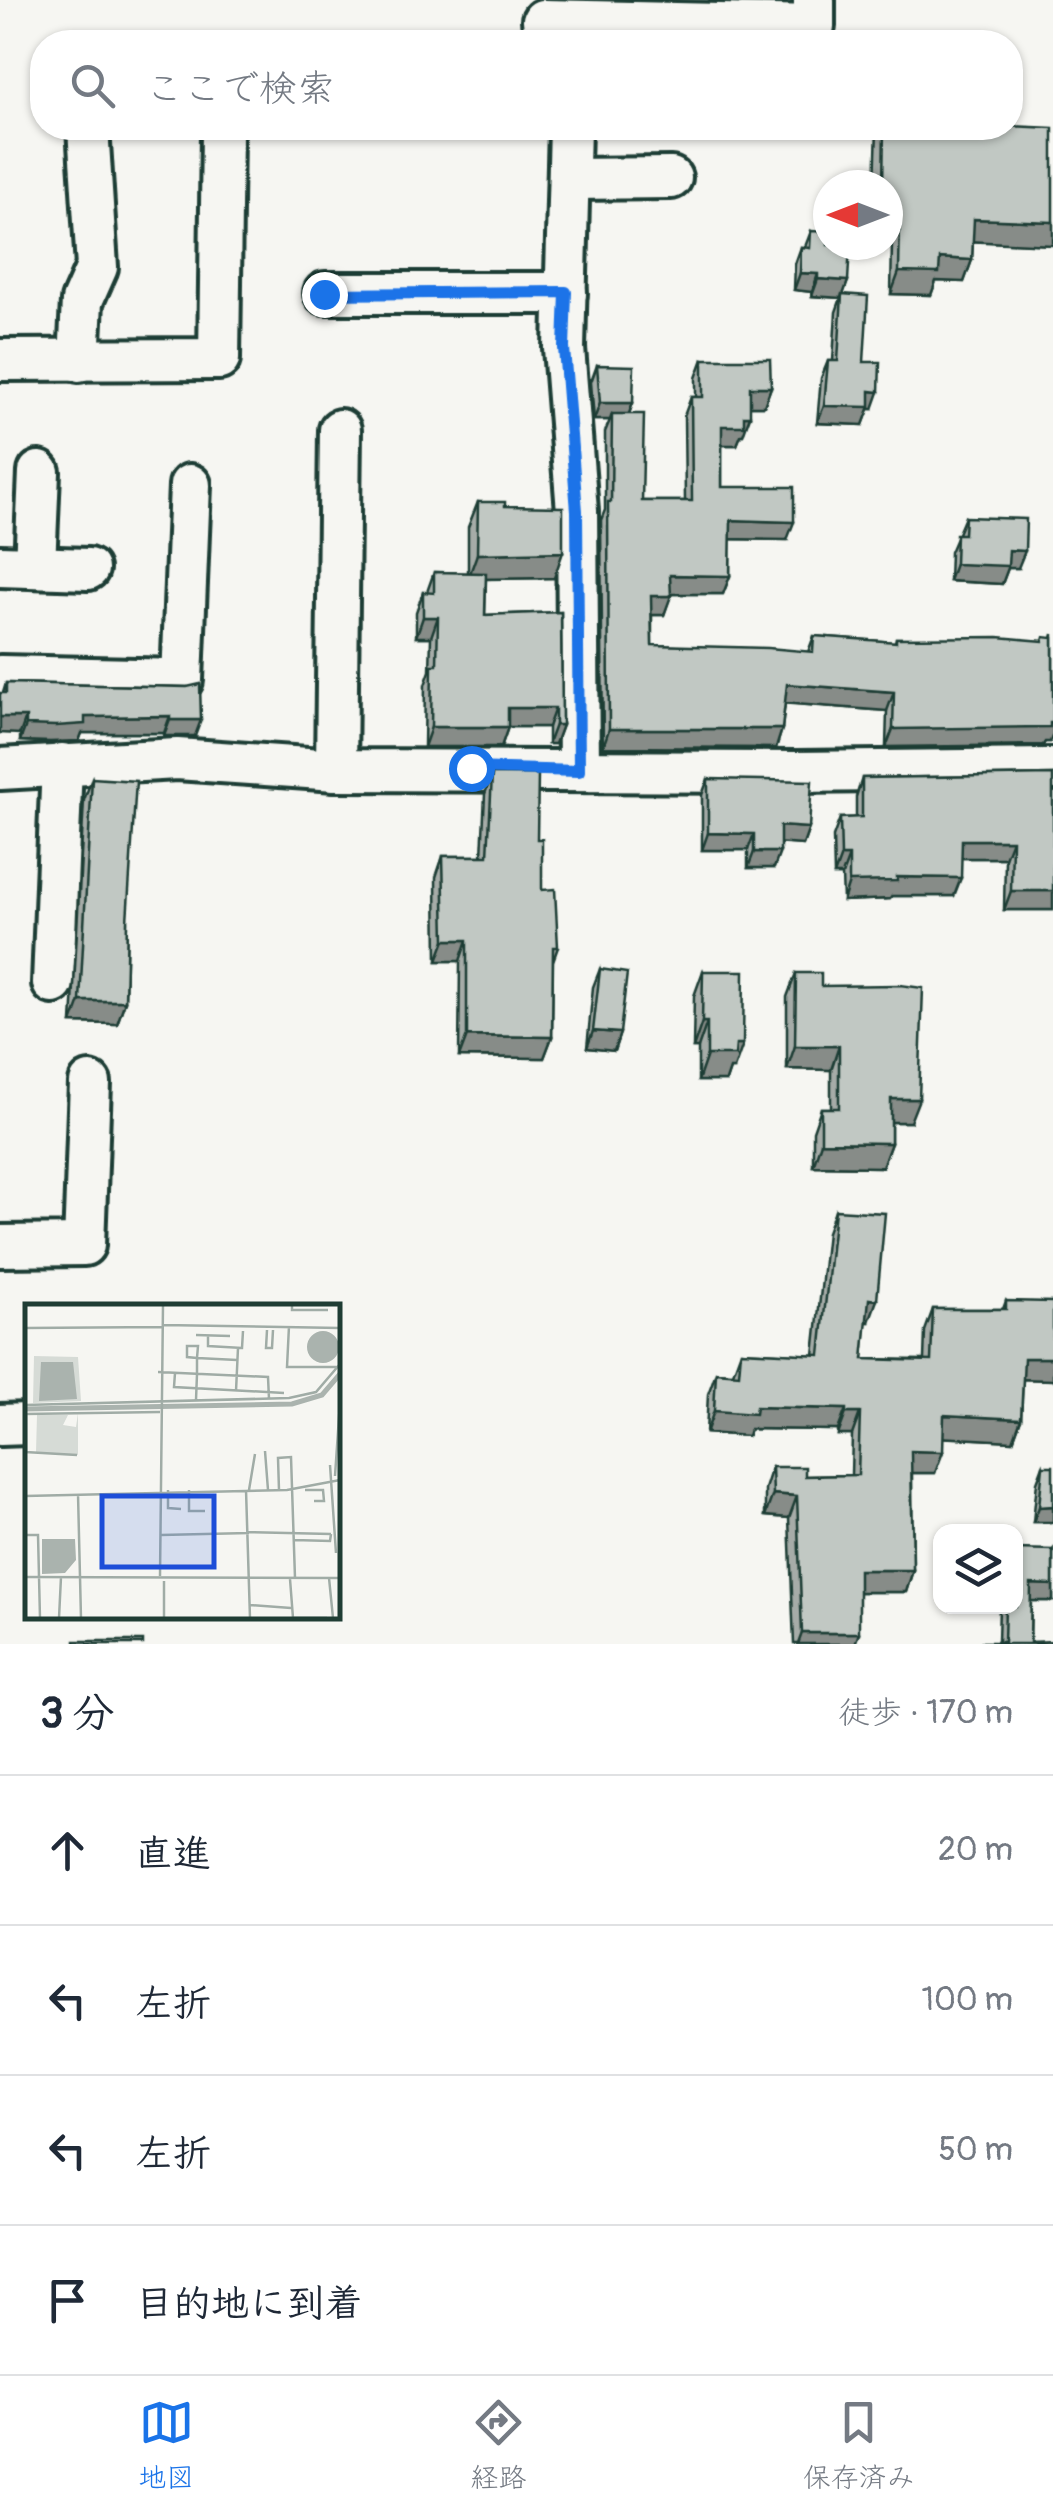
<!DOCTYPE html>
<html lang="ja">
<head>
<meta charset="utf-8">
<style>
  :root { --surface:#fff; --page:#f6f6f7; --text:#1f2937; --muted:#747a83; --line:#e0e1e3; --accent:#1a73e8 }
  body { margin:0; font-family:Pangolin,"Klee One",sans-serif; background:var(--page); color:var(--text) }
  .controls { position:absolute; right:30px; bottom:30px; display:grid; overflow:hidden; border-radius:20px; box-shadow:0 2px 8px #0004 }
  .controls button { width:90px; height:90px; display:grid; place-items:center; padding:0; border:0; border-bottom:2px solid var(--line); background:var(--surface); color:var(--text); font:50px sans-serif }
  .compass { position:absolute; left:813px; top:170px; width:90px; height:90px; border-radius:50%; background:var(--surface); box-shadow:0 2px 8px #0004; rotate:270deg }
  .stop { position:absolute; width:30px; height:30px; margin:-22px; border:8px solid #1a73e8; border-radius:50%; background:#fff }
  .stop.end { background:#1a73e8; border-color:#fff; box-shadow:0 2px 10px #0008 }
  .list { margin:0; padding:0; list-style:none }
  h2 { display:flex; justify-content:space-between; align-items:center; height:130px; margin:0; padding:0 40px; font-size:42px }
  h2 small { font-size:32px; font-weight:400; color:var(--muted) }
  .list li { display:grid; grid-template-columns:65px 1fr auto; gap:30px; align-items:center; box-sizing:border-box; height:150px; padding:0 40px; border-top:2px solid var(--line) }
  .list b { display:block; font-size:38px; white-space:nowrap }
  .list em { font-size:32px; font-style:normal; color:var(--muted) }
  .icon { flex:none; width:55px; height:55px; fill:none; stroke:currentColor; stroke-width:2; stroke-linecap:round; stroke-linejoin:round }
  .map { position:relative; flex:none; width:1053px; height:1644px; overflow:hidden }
  .search { position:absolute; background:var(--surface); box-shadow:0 2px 8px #0004; left:30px; right:30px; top:30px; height:110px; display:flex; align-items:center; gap:25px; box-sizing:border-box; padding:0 35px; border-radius:40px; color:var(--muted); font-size:38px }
  .sheet { height:730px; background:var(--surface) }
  nav { display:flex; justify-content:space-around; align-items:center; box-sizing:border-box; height:140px; border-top:2px solid var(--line); background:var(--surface); font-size:28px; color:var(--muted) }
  nav a { display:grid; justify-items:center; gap:5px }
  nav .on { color:var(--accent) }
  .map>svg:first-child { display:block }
</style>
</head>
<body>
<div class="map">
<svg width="1053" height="1644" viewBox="0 0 1053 1644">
  <rect width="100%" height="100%" fill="#f6f6f2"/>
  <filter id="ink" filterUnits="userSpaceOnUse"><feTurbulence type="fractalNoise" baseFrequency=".01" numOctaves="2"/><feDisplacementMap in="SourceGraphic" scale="20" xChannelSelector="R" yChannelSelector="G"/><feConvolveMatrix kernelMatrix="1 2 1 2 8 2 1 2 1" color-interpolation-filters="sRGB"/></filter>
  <g filter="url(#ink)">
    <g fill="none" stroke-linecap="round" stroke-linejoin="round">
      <g stroke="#1f3d34" stroke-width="48">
        <g id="minor">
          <path d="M 543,20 L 814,26 L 814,0"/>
          <path d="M 570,128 L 564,348 L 577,511 L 579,771"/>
          <path d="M 570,179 L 671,178"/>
          <path d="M 325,293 L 566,293"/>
          <path d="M 0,360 L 219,359 L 222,132"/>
          <path d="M 79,361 L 82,301 L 97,267 L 88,128"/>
          <path d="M 0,566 L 88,569"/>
          <path d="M 35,566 L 39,472"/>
          <path d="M 0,676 L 182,680 L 190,485"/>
          <path d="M 0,769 L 177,759 L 336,770 L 796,772 L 1053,769"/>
          <path d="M 336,770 L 340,430"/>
          <path d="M 53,983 L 62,764"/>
          <path d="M 0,1246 L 84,1245 L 90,1083"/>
          <path d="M 0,1425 L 28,1424"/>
        </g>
      </g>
      <use href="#minor" stroke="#f6f6f2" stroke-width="40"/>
    </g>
    <g fill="#a6aca8" stroke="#1f3d34" stroke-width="2.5">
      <path d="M 877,128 L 1010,128 L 1053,245 L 973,241 L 972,260 L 964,282 L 936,281 L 931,295 L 891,294 L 892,241 L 888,185 L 875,185 Z"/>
      <path d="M 811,231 L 848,281 L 843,294 L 864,362 L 873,409 L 869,409 L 863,425 L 817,423 L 821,378 L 828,361 L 833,361 L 836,312 L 841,298 L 812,296 L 812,292 L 794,290 L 795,264 L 801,247 L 805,247 Z"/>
      <path d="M 703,359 L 771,387 L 764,406 L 750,406 L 743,435 L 741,435 L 737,445 L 722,445 L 722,487 L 787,540 L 730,539 L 730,576 L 723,594 L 671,594 L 664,615 L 652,615 L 652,645 L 808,652 L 814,636 L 895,642 L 896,638 L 1043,641 L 1052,638 L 1053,634 L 1053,734 L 1050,742 L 1045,742 L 1043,745 L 886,747 L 887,711 L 785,703 L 782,729 L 776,748 L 603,747 L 601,520 L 605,510 L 605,432 L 610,420 L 594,420 L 591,382 L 597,365 L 633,403 L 629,414 L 642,501 L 685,501 L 684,416 L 691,397 L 696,397 L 696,378 Z"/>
      <path d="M 478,502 L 505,506 L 554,578 L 486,579 L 485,615 L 561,612 L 562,725 L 555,744 L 548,744 L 548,727 L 508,727 L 501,747 L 424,747 L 425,685 L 430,671 L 431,637 L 416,637 L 416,612 L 423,592 L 427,592 L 434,572 L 468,573 L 468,527 Z"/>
      <path d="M 965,517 L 1018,568 L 1008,568 L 1002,584 L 949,581 L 950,552 Z"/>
      <path d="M 6,683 L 187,687 L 195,736 L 164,736 L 164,733 L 82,733 L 79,741 L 50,742 L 20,741 L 20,734 L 3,693 Z"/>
      <path d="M 492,774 L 537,839 L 542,890 L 558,947 L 553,961 L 552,1037 L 544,1058 L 459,1057 L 460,961 L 437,961 L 436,877 L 443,856 L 482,856 L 485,794 Z"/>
      <path d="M 1053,775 L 1053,910 L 1004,910 L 1005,858 L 961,858 L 954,896 L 892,896 L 890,899 L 843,901 L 842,875 L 834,875 L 833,837 L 840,818 L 856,818 L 856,797 L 862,778 Z"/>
      <path d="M 92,778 L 127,921 L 125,1001 L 117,1024 L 72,1023 L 84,800 Z"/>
      <path d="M 708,779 L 809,828 L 803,845 L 780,843 L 774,868 L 748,868 L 748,850 L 702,850 L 702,795 Z"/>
      <path d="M 600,969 L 620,1033 L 614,1051 L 587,1048 L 593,987 Z"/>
      <path d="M 703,971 L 734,1069 L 730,1069 L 726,1081 L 698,1081 L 698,1048 L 693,1048 L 694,996 Z"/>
      <path d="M 796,973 L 821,986 L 910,1122 L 891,1122 L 891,1143 L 882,1167 L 813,1166 L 813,1131 L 821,1108 L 831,1108 L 831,1070 L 787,1069 L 787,997 Z"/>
      <path d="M 835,1210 L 869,1322 L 866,1322 L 863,1359 L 924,1360 L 925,1331 L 933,1309 L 1003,1309 L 1006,1301 L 1053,1380 L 1023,1379 L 1021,1419 L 1013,1441 L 943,1437 L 935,1473 L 912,1473 L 913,1570 L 906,1592 L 859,1592 L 855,1644 L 794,1644 L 789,1518 L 765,1516 L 765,1489 L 772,1467 L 805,1476 L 851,1475 L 852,1435 L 838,1435 L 838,1430 L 750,1429 L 748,1436 L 706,1433 L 708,1394 L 716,1372 L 733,1373 L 741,1351 L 814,1355 L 827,1232 Z"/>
      <path d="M 1043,1466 L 1053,1522 L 1033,1522 L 1037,1482 Z"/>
      <path d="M 1053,1550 L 1053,1601 L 1031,1601 L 1030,1642 L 998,1642 L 999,1606 L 1016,1606 Z"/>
    </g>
    <g fill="#878c88" stroke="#1f3d34" stroke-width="2.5">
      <path d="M 888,219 L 900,219 L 892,241 L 888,241 Z"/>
      <path d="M 974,219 L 1053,222 L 1053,245 L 965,241 Z"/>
      <path d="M 940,258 L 972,260 L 964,282 L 936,281 L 931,295 L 891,294 L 899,272 Z"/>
      <path d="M 800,273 L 818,274 L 812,292 L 794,290 Z"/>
      <path d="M 818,279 L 848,281 L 842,298 L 842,294 L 841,298 L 812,296 Z"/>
      <path d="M 750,387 L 771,387 L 764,406 L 743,406 Z"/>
      <path d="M 870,391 L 879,392 L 873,409 L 869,409 L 863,425 L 817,423 L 824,406 Z"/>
      <path d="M 600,403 L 633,403 L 626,421 L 612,414 L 610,420 L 594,420 Z"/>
      <path d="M 744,416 L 750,416 L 743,435 L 741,435 L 737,445 L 715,445 L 722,426 Z"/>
      <path d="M 731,520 L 794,522 L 787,540 L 724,539 Z"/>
      <path d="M 1009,550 L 1025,551 L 1018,568 L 1008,568 L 1002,584 L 949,581 L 955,564 Z"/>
      <path d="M 563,552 L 554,578 L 468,579 L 477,554 Z"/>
      <path d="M 670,575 L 730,576 L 723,594 L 664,594 Z"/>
      <path d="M 651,596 L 671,596 L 664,615 L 645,615 Z"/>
      <path d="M 423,617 L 438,617 L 431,637 L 416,637 Z"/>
      <path d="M 787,684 L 894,692 L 887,711 L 781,703 Z"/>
      <path d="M 508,708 L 555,708 L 548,727 L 501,727 Z"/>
      <path d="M 170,716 L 164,733 L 82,733 L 79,741 L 50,742 L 20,741 L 26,725 L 85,717 Z"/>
      <path d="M 0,717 L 26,717 L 20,734 L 0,733 Z"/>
      <path d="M 170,720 L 201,720 L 195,736 L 164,736 Z"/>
      <path d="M 1053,723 L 1053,734 L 1050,742 L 1045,742 L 1043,745 L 886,747 L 893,729 Z"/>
      <path d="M 555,725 L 562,725 L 555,744 L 548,744 Z"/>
      <path d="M 431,727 L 508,727 L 501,747 L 424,747 Z"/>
      <path d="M 609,729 L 782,729 L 776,748 L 603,747 Z"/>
      <path d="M 780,826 L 809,828 L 803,845 L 774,843 Z"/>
      <path d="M 708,833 L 754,834 L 748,850 L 702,850 Z"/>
      <path d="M 962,840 L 1012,840 L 1005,858 L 955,858 Z"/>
      <path d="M 754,852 L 780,852 L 774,868 L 748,868 Z"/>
      <path d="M 841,856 L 849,856 L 842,875 L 834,875 Z"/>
      <path d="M 897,877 L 961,878 L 954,896 L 892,896 L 890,899 L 843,901 L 849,882 Z"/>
      <path d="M 1011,891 L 1053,891 L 1053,910 L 1004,910 Z"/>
      <path d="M 445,940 L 467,940 L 460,961 L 437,961 Z"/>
      <path d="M 80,1001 L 125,1001 L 117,1024 L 72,1023 Z"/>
      <path d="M 702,1022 L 707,1022 L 698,1048 L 693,1048 Z"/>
      <path d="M 593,1031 L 620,1033 L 614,1051 L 587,1048 Z"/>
      <path d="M 467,1036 L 552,1037 L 544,1058 L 459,1057 Z"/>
      <path d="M 736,1044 L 743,1044 L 734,1069 L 730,1069 L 726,1081 L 698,1081 L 707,1055 Z"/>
      <path d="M 795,1046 L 839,1046 L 831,1070 L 787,1069 Z"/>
      <path d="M 891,1099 L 919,1099 L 910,1122 L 883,1122 Z"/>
      <path d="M 821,1142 L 891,1143 L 882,1167 L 813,1166 Z"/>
      <path d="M 869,1299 L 877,1300 L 869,1322 L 861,1321 Z"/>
      <path d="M 1024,1358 L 1053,1358 L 1053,1380 L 1016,1379 Z"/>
      <path d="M 756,1407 L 846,1409 L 838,1430 L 750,1429 L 748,1436 L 706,1433 L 714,1411 Z"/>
      <path d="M 846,1413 L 860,1413 L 852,1435 L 838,1435 Z"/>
      <path d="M 944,1415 L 1021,1419 L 1013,1441 L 936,1437 Z"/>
      <path d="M 911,1451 L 943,1452 L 935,1473 L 904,1473 Z"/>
      <path d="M 773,1494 L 797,1496 L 789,1518 L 765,1516 Z"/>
      <path d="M 1053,1506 L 1053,1522 L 1033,1522 L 1039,1507 Z"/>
      <path d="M 859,1570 L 913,1570 L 906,1592 L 851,1592 Z"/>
      <path d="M 1031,1584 L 1053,1585 L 1053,1601 L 1025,1601 Z"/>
      <path d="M 802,1633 L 859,1633 L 855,1644 L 798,1644 Z"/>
    </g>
    <g fill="#c1c8c3" stroke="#1f3d34" stroke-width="2.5">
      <path d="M 1010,126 L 1053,128 L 1053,222 L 974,219 L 972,260 L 940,258 L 939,273 L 899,272 L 900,219 L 888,219 L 888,185 L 883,185 L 884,128 L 1010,128 Z"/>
      <path d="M 811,231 L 828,232 L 828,245 L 850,245 L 848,281 L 818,279 L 818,274 L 800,273 L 801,247 L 810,248 Z"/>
      <path d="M 842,294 L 868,296 L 864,362 L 880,362 L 879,392 L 870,391 L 870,407 L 824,406 L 828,361 L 838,361 Z"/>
      <path d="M 703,359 L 770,359 L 771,387 L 750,387 L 750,416 L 744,416 L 744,426 L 722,426 L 722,487 L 794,487 L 794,522 L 731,520 L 730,576 L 670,575 L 671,596 L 651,596 L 652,645 L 768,648 L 813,652 L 814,636 L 896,642 L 896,638 L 998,637 L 1043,641 L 1044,637 L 1053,638 L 1053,723 L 1050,723 L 1050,727 L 893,729 L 894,692 L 787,684 L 782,729 L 609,729 L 608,502 L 611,502 L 612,414 L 644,414 L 642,501 L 692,501 L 691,397 L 703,397 Z"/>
      <path d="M 597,365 L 634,366 L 633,403 L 600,403 Z"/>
      <path d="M 478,502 L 505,502 L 505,506 L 563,507 L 563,552 L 477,554 Z"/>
      <path d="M 965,517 L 1026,519 L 1025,551 L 1009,550 L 1008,566 L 955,564 L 956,534 L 964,534 Z"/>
      <path d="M 434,572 L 486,573 L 485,615 L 561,612 L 562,725 L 555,725 L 555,708 L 508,708 L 508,727 L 431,727 L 432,665 L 437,665 L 438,617 L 423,617 L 423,592 L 434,593 Z"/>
      <path d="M 6,683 L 187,687 L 200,684 L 201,720 L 170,720 L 170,716 L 85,717 L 85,724 L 56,726 L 26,725 L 26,717 L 0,717 L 0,693 L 6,693 Z"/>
      <path d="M 492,774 L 538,774 L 537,839 L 542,839 L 542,890 L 555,889 L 558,947 L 553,947 L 552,1037 L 467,1036 L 467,940 L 445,940 L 443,856 L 488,856 Z"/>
      <path d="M 1053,775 L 1053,891 L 1011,891 L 1012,840 L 962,840 L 961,878 L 897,877 L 897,881 L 849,882 L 849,856 L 841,856 L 840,818 L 862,817 L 862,778 Z"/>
      <path d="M 92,778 L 136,781 L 127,921 L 125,1001 L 80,1001 Z"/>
      <path d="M 708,779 L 812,781 L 809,828 L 780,826 L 780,852 L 754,852 L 754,834 L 708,833 Z"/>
      <path d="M 600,969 L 627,973 L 620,1033 L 593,1031 Z"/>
      <path d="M 703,971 L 744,971 L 743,1044 L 736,1044 L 735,1055 L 707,1055 L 707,1022 L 702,1022 Z"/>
      <path d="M 796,973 L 821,973 L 821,986 L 900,985 L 923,988 L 919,1099 L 891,1099 L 891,1143 L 821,1142 L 821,1108 L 839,1108 L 839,1046 L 795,1046 Z"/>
      <path d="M 835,1210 L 885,1213 L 877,1300 L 869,1299 L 863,1359 L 931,1361 L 933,1309 L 1006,1309 L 1006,1301 L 1053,1302 L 1053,1358 L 1024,1358 L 1021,1419 L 944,1415 L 943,1452 L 911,1451 L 913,1570 L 859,1570 L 859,1633 L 802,1633 L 797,1496 L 773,1494 L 772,1467 L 805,1467 L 805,1476 L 858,1475 L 860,1413 L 846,1413 L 846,1409 L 756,1407 L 755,1414 L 714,1411 L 716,1372 L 739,1374 L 741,1351 L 820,1355 Z"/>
      <path d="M 1043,1466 L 1053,1466 L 1053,1506 L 1039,1507 Z"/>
      <path d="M 1016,1549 L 1053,1550 L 1053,1585 L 1031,1584 L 1030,1642 L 1053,1641 L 1053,1644 L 982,1644 L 982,1642 L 1004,1642 L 1005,1606 L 1016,1606 Z"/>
      <rect x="75" y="1641" width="68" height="3"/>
    </g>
  </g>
  <g fill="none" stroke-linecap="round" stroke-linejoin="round" filter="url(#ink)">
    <path stroke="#1a73e8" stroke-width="12" d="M 324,294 L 566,292 L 564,348 L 577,511 L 579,771 L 471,768"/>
  </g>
  <g transform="translate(25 1304)">
    <rect width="315" height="315" fill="#f6f6f2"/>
    <path d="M 9,52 L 53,53 L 56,97 L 8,99 ZM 53,109 L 53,151 L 11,148 L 12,111 L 43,111 L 38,121 L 51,123 Z" fill="#d6dbd6"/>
    <path d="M282 43a16 16 0 1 1 32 0a16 16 0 1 1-32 0ZM 16,58 L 48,58 L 52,95 L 14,97 ZM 17,235 L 50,235 L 51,256 L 40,269 L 17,270 Z" fill="#aab3ae"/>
    <path fill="none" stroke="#aab3ae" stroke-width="5" d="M 0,105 L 267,100 L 297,91 L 315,70"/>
    <path fill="none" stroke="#a0aca6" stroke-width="2.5" d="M 267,1 L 267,6 L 303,6M 138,21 L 315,24M 264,22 L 262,63 L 313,63M 0,24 L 138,23M 242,26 L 241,44 L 247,44 L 248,26M 171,31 L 205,32M 183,31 L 183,42 L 217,44 L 218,27M 133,68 L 243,73 L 244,95M 150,69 L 149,83 L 259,89M 211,87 L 213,44M 171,96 L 172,70 L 172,54 L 173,42 L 162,42 L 162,53 L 172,54 L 212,56M 0,101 L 264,94 L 291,88 L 315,60M 0,110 L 135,108M 1,110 L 1,148M 240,147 L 243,186M 0,148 L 52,151M 305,161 L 311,249M 310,172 L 315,98M 143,186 L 143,204 L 156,205M 164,186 L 164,207 L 180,207M 221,186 L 225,314M 224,186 L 230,150M 254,186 L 253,154 L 266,153 L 270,274M 280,186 L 298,186 L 299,197 L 289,197M 53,190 L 56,314M 0,192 L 262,186 L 315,176M 223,228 L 306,230M 0,231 L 13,231 L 15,314M 136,231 L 224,229M 269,236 L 305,237 L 306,230M 135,272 L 138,1M 0,273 L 315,274M 304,274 L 308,314M 265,275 L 268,314M 225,301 L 266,304M 34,314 L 36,273M 139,314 L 139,277M 267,314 L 302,314"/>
    <path fill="#1d4ed8" fill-opacity="0.15" stroke="#1d4ed8" stroke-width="5" d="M 77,192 L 189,192 L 189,263 L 77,263 Z"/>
    <rect width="315" height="315" fill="none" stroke="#1f3d34" stroke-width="5"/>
  </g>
</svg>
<div class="controls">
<button><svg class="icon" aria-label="layers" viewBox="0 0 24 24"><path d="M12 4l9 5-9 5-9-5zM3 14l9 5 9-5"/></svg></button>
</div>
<svg class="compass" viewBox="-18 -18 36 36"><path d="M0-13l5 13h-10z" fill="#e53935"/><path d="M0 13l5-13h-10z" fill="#747a83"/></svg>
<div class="stop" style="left:471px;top:768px"></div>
<div class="stop end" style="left:324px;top:294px"></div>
<div class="search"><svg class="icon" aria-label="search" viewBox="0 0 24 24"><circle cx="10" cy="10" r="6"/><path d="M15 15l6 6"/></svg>ここで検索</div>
</div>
<section class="sheet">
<h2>3 分<small>徒歩 · 170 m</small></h2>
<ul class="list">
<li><svg class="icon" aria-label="ahead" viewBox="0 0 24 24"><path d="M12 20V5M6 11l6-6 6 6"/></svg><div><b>直進</b></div><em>20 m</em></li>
<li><svg class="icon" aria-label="left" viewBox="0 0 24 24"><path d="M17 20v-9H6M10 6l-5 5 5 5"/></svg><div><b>左折</b></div><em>100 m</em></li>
<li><svg class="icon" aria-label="left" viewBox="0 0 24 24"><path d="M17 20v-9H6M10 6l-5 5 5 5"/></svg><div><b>左折</b></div><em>50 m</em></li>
<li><svg class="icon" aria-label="arrive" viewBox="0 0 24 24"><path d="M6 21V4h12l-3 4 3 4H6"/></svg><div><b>目的地に到着</b></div></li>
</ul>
</section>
<nav>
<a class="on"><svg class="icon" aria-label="map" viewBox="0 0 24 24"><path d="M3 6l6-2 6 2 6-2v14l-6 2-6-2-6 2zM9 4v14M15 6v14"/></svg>地図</a>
<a><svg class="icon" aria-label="directions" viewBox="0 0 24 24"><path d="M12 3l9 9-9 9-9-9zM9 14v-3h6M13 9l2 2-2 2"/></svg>経路</a>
<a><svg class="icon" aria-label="saved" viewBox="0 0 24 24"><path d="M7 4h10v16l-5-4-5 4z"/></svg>保存済み</a>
</nav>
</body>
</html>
